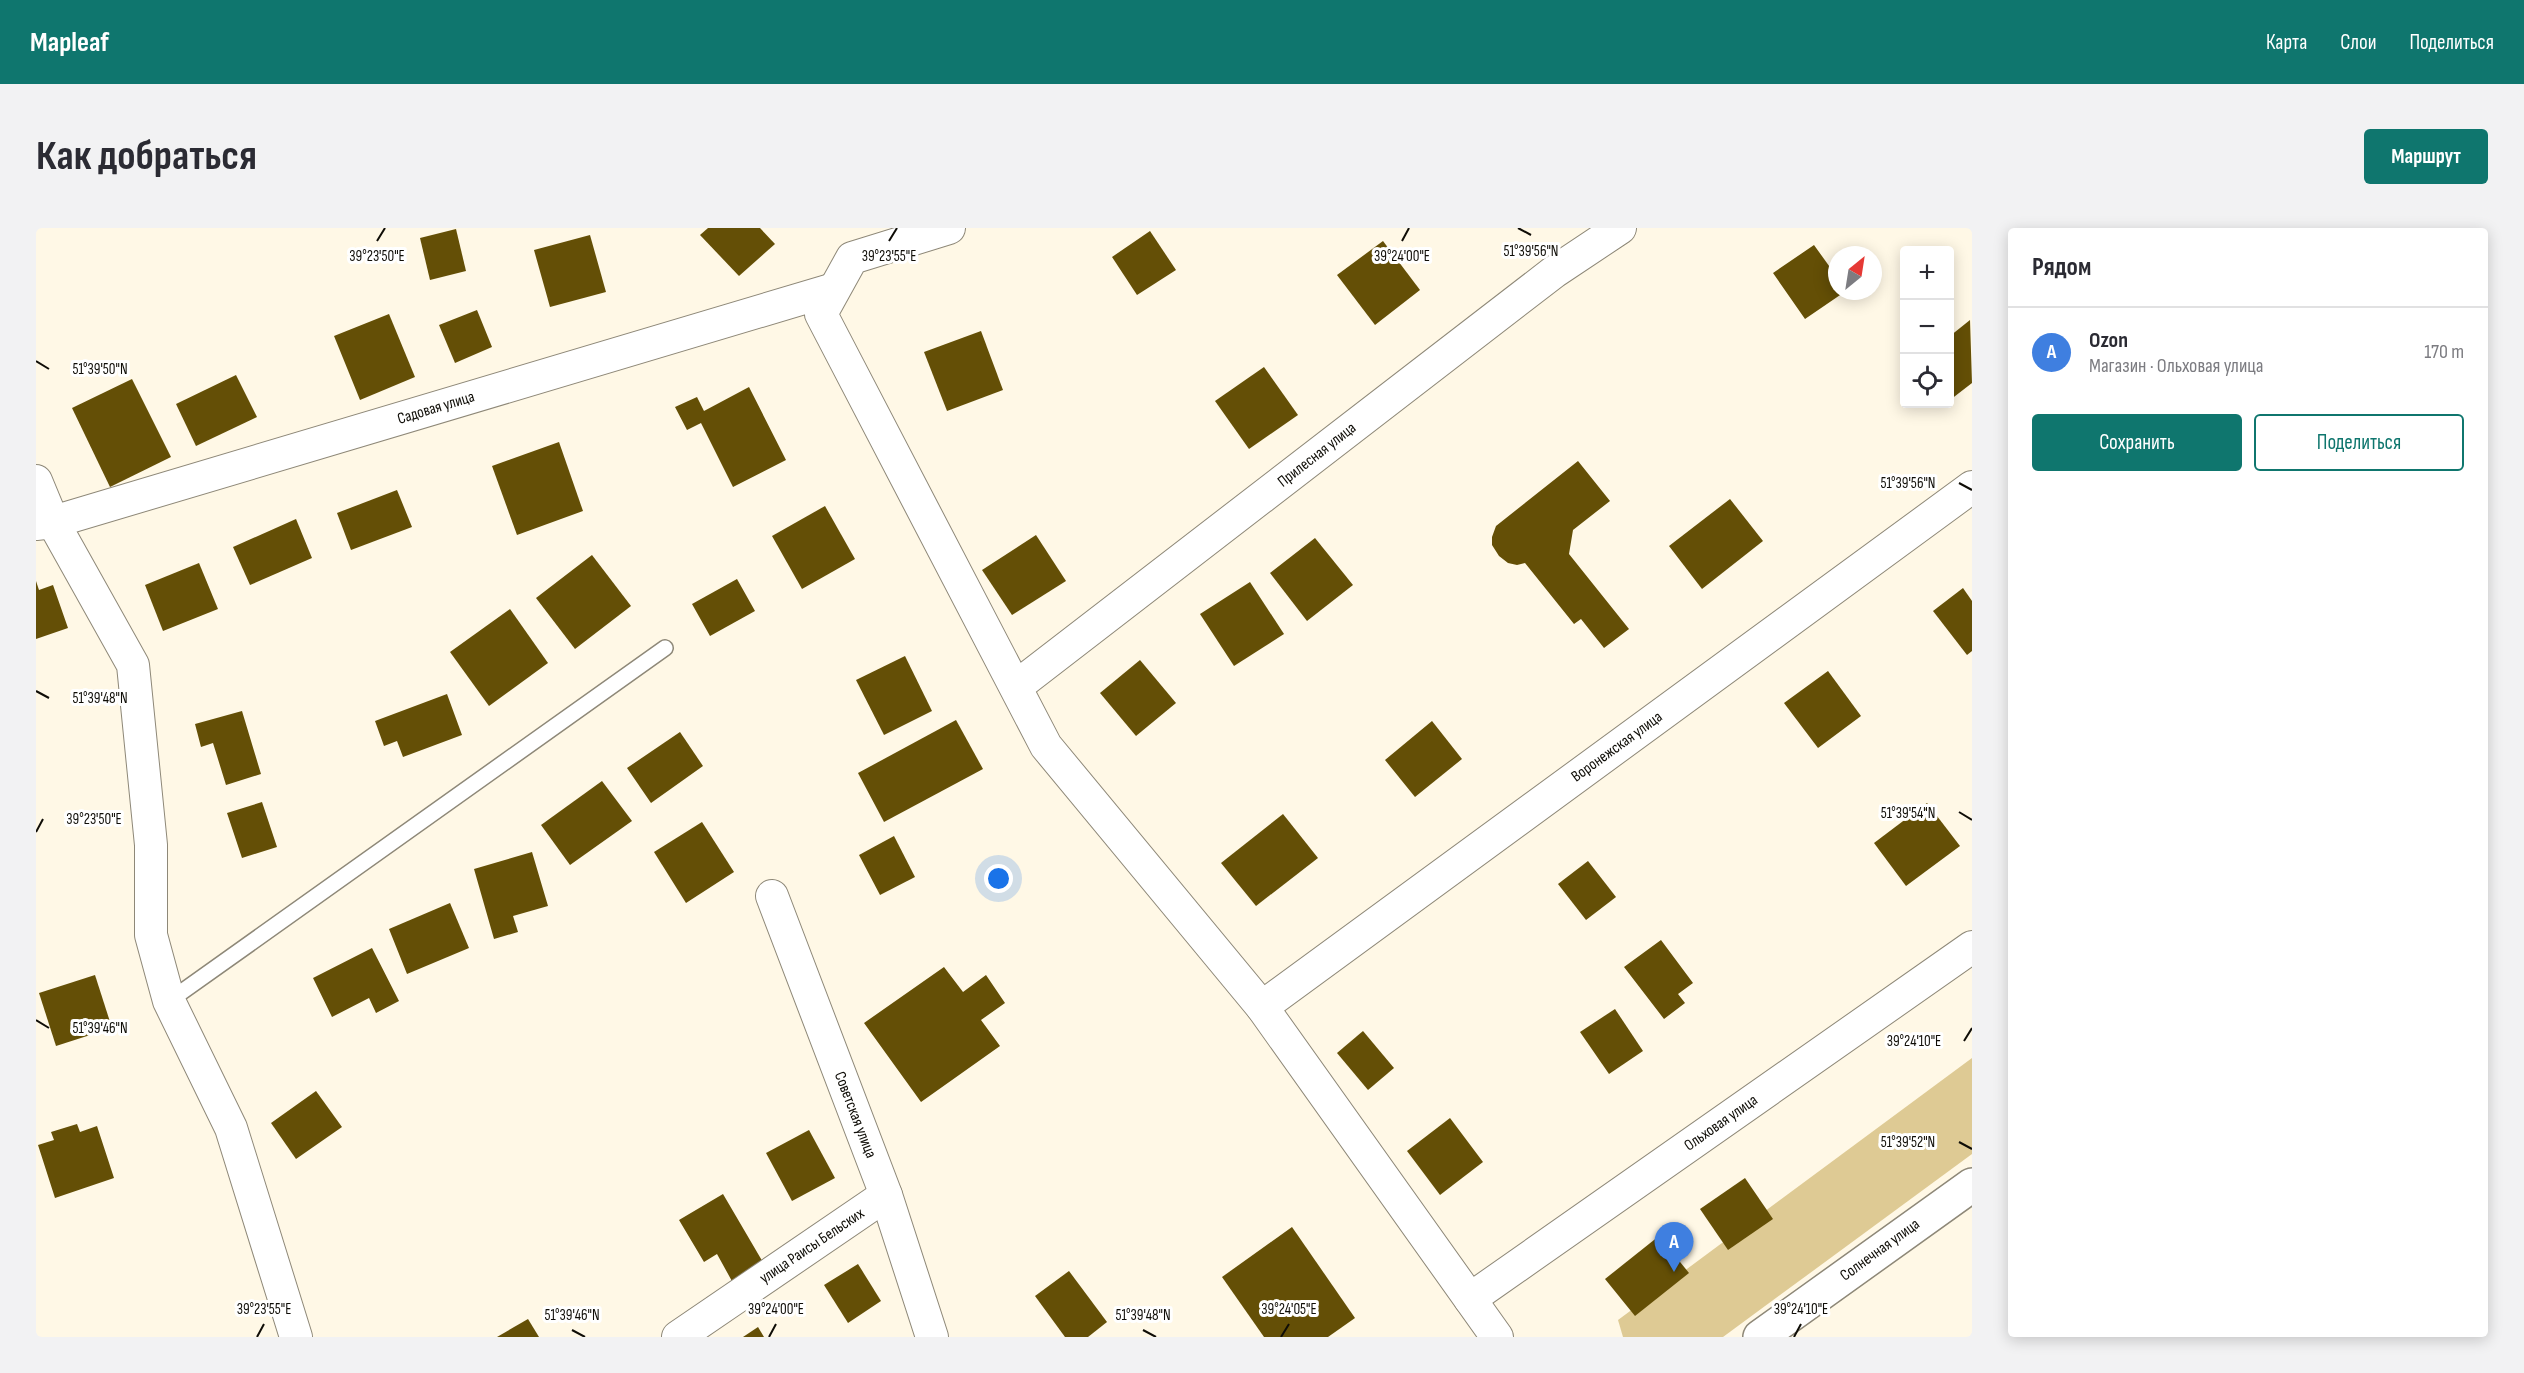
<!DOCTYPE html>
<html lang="ru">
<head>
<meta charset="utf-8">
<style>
  :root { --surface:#fff; --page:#f2f2f3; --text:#2b2b33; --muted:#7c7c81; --line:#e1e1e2; --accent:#0f766e }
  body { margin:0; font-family:"Sofia Sans Condensed",sans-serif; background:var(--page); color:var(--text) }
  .controls { position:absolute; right:18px; top:18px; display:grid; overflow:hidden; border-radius:6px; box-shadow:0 3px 15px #0003 }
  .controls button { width:54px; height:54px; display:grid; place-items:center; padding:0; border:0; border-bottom:2px solid var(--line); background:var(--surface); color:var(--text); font:30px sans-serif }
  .compass { position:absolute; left:1792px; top:18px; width:54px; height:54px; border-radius:50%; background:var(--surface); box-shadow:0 3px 15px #0003; rotate:30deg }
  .you { position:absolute; left:963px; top:651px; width:21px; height:21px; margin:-15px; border:4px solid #fff; border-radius:50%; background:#1a73e8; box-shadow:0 0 0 9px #1a73e833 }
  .badge { display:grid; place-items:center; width:39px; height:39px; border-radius:50%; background:var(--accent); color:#fff; font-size:20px; font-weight:700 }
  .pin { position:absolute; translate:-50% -50px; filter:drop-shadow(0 2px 3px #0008) }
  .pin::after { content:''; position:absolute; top:32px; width:21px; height:18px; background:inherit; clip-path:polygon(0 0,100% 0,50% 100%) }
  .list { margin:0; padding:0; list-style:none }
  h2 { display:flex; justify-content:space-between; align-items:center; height:78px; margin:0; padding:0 24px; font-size:26px }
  h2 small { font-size:20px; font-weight:400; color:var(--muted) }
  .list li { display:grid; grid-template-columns:39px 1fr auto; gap:18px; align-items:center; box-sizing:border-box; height:90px; padding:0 24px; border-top:2px solid var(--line) }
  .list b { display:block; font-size:22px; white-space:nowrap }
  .list p { margin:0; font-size:20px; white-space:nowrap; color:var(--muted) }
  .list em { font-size:20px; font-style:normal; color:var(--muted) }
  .actions { display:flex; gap:12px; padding:18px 24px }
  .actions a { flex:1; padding:14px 0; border:2px solid var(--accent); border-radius:6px; text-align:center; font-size:21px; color:var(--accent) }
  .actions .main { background:var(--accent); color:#fff }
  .icon { flex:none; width:33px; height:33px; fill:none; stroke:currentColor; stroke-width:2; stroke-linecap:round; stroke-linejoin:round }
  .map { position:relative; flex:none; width:1936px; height:1109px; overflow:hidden; border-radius:6px }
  header { display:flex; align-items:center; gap:36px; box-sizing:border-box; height:84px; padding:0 30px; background:var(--accent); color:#fff }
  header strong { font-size:28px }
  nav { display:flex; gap:33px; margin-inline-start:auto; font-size:21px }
  .intro { display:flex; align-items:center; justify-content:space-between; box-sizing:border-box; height:144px; padding:0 36px }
  h1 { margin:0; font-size:42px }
  .button { padding:15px 27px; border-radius:6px; background:var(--accent); color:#fff; font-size:21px; font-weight:700 }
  main { display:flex; gap:36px; padding:0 36px }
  aside { flex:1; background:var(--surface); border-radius:6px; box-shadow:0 3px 15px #0003 }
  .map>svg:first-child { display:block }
</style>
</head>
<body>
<header>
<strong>Mapleaf</strong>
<nav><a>Карта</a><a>Слои</a><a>Поделиться</a></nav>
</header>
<div class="intro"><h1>Как добраться</h1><a class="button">Маршрут</a></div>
<main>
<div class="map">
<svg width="1936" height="1109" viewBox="0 0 1936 1109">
  <rect width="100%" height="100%" fill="#fff8e6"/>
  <path fill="#deca94" d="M 1936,830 L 1936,926 L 1687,1109 L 1587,1109 L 1582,1092 Z"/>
  <g fill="#644f06">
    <path d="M 672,0 L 724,0 L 739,16 L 703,48 L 664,7 Z"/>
    <path d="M 420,1 L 430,43 L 394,52 L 384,10 Z"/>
    <path d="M 1114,3 L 1140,42 L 1101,67 L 1076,29 Z"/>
    <path d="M 554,7 L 570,64 L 514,79 L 498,22 Z"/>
    <path d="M 1347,13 L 1384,62 L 1339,97 L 1301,47 Z"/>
    <path d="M 1778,17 L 1801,49 L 1801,63 L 1810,63 L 1769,91 L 1737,45 Z"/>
    <path d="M 441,82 L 456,119 L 419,135 L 403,97 Z"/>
    <path d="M 353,86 L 379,149 L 324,172 L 298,108 Z"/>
    <path d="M 1934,92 L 1936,155 L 1914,172 L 1914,108 Z"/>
    <path d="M 945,103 L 967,162 L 911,183 L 888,124 Z"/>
    <path d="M 1228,139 L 1262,187 L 1213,221 L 1179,173 Z"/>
    <path d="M 200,147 L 221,189 L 160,218 L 140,176 Z"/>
    <path d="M 96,151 L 135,229 L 74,259 L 36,180 Z"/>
    <path d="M 713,159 L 750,232 L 697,259 L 665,195 L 651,202 L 639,179 L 661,169 L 668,183 Z"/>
    <path d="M 523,214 L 547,283 L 481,307 L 456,238 Z"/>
    <path d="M 1542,233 L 1574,273 L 1537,302 L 1533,326 L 1593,401 L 1568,420 L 1545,391 L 1538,396 L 1489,335 L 1481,337 L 1472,335 L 1463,328 L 1456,317 L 1456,309 L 1460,298 Z"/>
    <path d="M 361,262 L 376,299 L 315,322 L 301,285 Z"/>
    <path d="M 1694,271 L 1727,313 L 1666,361 L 1633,318 Z"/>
    <path d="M 789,278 L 819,331 L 766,361 L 736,308 Z"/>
    <path d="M 260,291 L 276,330 L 214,357 L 197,319 Z"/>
    <path d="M 1000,307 L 1030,353 L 976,387 L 946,342 Z"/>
    <path d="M 1279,310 L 1317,357 L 1271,393 L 1234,345 Z"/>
    <path d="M 556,327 L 595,378 L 539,421 L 500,370 Z"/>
    <path d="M 163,335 L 182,381 L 127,403 L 109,357 Z"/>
    <path d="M 701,351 L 719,383 L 674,408 L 656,376 Z"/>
    <path d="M 0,353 L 3,362 L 17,357 L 32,400 L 0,411 Z"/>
    <path d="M 1214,354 L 1248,406 L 1198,438 L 1164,386 Z"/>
    <path d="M 1927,360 L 1936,373 L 1936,423 L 1931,427 L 1897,383 Z"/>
    <path d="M 474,381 L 512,435 L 453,478 L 414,424 Z"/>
    <path d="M 869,428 L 896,483 L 848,507 L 820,452 Z"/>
    <path d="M 1104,432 L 1140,475 L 1100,508 L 1064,465 Z"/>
    <path d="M 1792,443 L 1825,488 L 1782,520 L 1748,475 Z"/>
    <path d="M 411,466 L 426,507 L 367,529 L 361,513 L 348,518 L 339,493 Z"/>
    <path d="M 206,483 L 225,546 L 190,557 L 177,515 L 165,519 L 159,496 Z"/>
    <path d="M 920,492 L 947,541 L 848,594 L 822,545 Z"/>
    <path d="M 1396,493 L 1426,531 L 1379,569 L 1349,532 Z"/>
    <path d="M 644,504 L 667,538 L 615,575 L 591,540 Z"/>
    <path d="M 566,553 L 596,593 L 534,637 L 505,597 Z"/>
    <path d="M 226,574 L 241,619 L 206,630 L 191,585 Z"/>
    <path d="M 1891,575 L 1924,618 L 1870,658 L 1838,615 Z"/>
    <path d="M 1247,586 L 1282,630 L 1220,678 L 1185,635 Z"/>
    <path d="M 666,594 L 698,644 L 650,675 L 618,624 Z"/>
    <path d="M 858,608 L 879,649 L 844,667 L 823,627 Z"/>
    <path d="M 496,624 L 512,678 L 477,688 L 482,704 L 458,711 L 438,641 Z"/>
    <path d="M 1552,633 L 1580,669 L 1550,692 L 1522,656 Z"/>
    <path d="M 414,675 L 433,720 L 371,746 L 353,701 Z"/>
    <path d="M 1625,712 L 1657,755 L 1642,766 L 1649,775 L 1628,791 L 1588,739 Z"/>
    <path d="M 336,720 L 363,773 L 340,785 L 333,770 L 296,789 L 277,750 Z"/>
    <path d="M 908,739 L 927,764 L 950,747 L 969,775 L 945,792 L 964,818 L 885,874 L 828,795 Z"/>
    <path d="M 59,747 L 76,800 L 20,818 L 3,765 Z"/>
    <path d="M 1579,781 L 1607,823 L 1573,846 L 1544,804 Z"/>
    <path d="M 1327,803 L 1358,840 L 1332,862 L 1301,825 Z"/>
    <path d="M 280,863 L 306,899 L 260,931 L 235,895 Z"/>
    <path d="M 1414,890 L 1447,934 L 1404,967 L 1371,923 Z"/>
    <path d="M 41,896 L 44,904 L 61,898 L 78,950 L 19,970 L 2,917 L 18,912 L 15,904 Z"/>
    <path d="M 773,902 L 799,950 L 756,973 L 730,925 Z"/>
    <path d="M 1709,950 L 1737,991 L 1692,1022 L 1664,981 Z"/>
    <path d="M 687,966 L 728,1036 L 697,1055 L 681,1026 L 668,1034 L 643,992 Z"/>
    <path d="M 1256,999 L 1319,1090 L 1292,1109 L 1228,1109 L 1186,1049 Z"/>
    <path d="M 1623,1008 L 1653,1045 L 1599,1088 L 1569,1051 Z"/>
    <path d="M 822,1036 L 845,1073 L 812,1095 L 788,1057 Z"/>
    <path d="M 1033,1043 L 1071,1094 L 1052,1109 L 1029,1109 L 999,1068 Z"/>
    <path d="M 492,1091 L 503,1109 L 461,1109 Z"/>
    <path d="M 722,1099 L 728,1109 L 707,1109 Z"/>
  </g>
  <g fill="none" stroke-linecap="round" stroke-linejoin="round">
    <g stroke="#8e8878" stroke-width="18">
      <path id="lane" d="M 133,773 L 629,420"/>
    </g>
    <g stroke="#8e8878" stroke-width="34">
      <g id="street">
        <path d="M 913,0 L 816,30 L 785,86 L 1010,518 L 1226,779 L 1461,1109"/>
        <path d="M 0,253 L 17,294 L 97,437 L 115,617 L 115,707 L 133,773 L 195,900 L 260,1109"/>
        <path d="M 0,296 L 17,294 L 798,61"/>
        <path d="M 981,458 L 1518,44 L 1584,0"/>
        <path d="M 736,668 L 850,967 L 896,1109"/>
        <path d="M 1226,779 L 1936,259"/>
        <path d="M 1434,1071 L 1936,719"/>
        <path d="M 642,1109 L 850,967"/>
      </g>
    </g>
    <g stroke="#8e8878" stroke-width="36">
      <path id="secondary" d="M 1724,1109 L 1936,957"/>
    </g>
    <use href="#lane" stroke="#fff" stroke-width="15"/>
    <use href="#street" stroke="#fff" stroke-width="32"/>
    <use href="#secondary" stroke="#fff" stroke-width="33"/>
  </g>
  <path fill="none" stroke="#0f0d07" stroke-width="2" d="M 1482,0 L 1495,7M 341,13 L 349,0M 853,13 L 861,0M 1366,13 L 1373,0M 0,133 L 13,141M 1923,255 L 1936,262M 0,463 L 13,470M 1923,584 L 1936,592M 0,604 L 7,591M 0,792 L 13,800M 1928,813 L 1936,800M 1923,914 L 1936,921M 536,1102 L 549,1109M 1107,1102 L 1120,1109M 221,1109 L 228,1096M 733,1109 L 740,1096M 1245,1109 L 1253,1096M 1758,1109 L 1765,1096"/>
  <g text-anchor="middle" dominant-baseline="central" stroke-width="6" stroke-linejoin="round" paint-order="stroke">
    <g font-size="16" fill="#0f0d07" stroke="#fff">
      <text transform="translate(400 180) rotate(-17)">Садовая улица</text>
      <text transform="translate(1281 227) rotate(-38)">Прилесная улица</text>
      <text transform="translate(1581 519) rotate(-36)">Воронежская улица</text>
      <text transform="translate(819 887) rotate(69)">Советская улица</text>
      <text transform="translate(1685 895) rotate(-35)">Ольховая улица</text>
      <text transform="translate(776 1018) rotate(-34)">улица Раисы Бельских</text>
      <text transform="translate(1844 1022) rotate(-36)">Солнечная улица</text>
    </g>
  </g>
  <g font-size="15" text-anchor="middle" fill="#0f0d07" stroke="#fff" stroke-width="6" stroke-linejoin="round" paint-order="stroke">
    <text x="1495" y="28">51°39'56"N</text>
    <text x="341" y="33">39°23'50"E</text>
    <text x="853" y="33">39°23'55"E</text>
    <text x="1366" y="33">39°24'00"E</text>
    <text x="64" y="146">51°39'50"N</text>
    <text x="1872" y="260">51°39'56"N</text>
    <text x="64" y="475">51°39'48"N</text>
    <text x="1872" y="590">51°39'54"N</text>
    <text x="58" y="596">39°23'50"E</text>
    <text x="64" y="805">51°39'46"N</text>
    <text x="1878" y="818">39°24'10"E</text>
    <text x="1872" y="919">51°39'52"N</text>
    <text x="228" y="1086">39°23'55"E</text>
    <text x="740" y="1086">39°24'00"E</text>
    <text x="1253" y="1086">39°24'05"E</text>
    <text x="1765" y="1086">39°24'10"E</text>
    <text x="536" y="1092">51°39'46"N</text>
    <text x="1107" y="1092">51°39'48"N</text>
  </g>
</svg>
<div class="controls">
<button>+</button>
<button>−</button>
<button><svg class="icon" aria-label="locate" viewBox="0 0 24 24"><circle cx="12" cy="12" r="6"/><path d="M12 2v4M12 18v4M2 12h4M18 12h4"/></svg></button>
</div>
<svg class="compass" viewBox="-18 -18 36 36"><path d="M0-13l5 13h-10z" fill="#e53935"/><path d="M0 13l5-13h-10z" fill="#7c7c81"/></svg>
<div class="you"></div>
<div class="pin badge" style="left:1638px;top:1044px;background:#3f7fe0">A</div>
</div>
<aside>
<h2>Рядом<small></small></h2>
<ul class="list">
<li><span class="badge" style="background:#3f7fe0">A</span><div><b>Ozon</b><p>Магазин · Ольховая улица</p></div><em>170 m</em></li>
</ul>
<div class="actions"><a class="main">Сохранить</a><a>Поделиться</a></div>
</aside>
</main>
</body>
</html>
